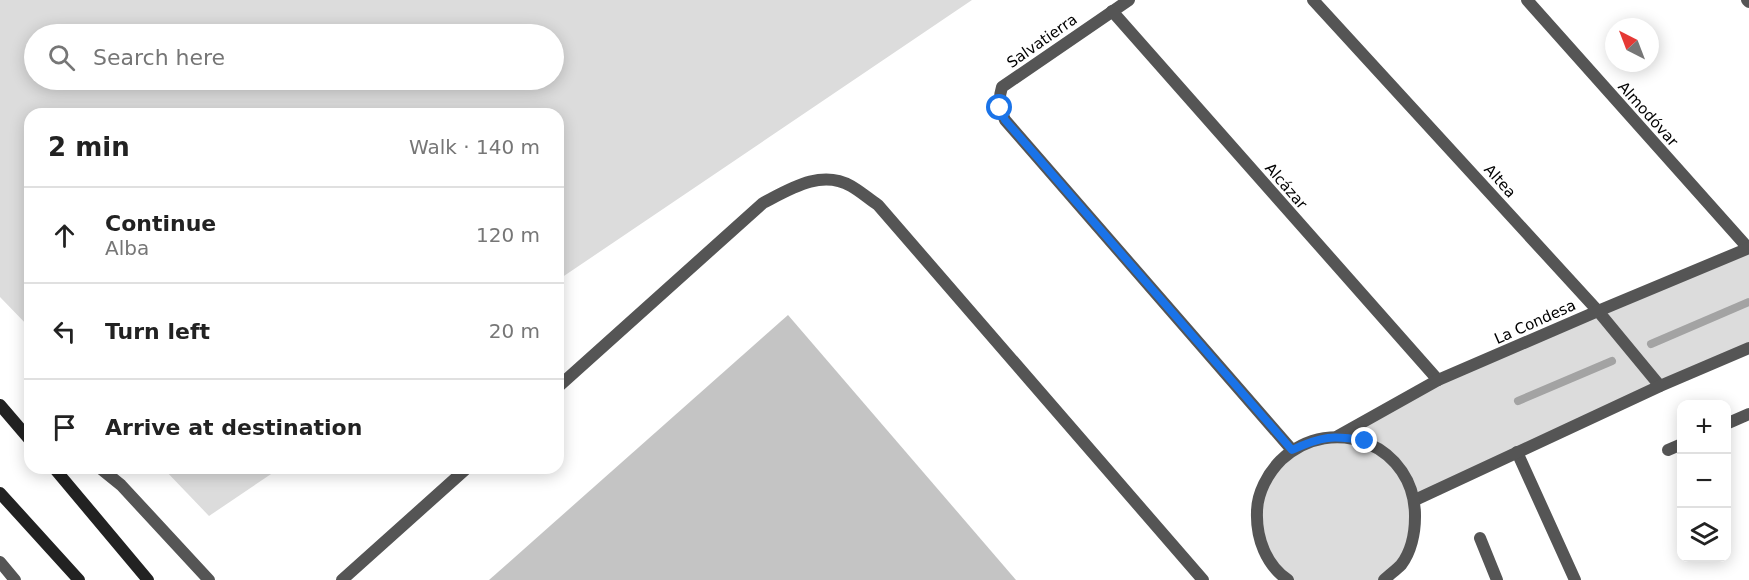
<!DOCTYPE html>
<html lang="en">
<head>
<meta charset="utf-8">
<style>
  :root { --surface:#fff; --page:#f6f6f6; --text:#222; --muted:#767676; --line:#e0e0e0 }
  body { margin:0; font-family:"DejaVu Sans",sans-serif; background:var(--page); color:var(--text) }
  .controls { position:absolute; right:18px; bottom:18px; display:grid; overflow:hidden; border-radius:12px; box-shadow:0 3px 15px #0003 }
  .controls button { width:54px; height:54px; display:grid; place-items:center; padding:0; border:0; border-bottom:2px solid var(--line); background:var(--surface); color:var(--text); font:30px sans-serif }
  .compass { position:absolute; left:1605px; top:18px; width:54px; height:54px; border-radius:50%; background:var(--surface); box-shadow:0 3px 15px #0003; rotate:318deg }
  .stop { position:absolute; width:18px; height:18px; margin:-14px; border:4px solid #1a73e8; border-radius:50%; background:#fff }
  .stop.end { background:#1a73e8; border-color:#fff; box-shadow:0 2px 6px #0008 }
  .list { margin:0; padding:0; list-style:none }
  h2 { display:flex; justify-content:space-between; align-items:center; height:78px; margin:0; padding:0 24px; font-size:26px }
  h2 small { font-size:20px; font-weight:400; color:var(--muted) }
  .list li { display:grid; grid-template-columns:39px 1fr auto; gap:18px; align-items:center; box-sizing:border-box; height:96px; padding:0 24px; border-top:2px solid var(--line) }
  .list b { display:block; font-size:22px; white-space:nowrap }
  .list p { margin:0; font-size:20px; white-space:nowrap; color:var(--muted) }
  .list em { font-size:20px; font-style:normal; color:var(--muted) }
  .icon { flex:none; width:33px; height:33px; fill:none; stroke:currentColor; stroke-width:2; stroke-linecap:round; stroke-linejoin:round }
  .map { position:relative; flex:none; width:1749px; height:580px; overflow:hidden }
  .search { position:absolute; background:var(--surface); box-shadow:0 3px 15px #0003; left:24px; top:24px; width:540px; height:66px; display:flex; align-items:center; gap:15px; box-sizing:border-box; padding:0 21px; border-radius:33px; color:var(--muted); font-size:22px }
  .panel { position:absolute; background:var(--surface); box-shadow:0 3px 15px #0003; left:24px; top:108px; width:540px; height:366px; border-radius:18px }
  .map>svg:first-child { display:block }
</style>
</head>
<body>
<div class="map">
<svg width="1749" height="580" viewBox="0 0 1749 580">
  <rect width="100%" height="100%" fill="#fff"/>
  <g fill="#dcdcdc" fill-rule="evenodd">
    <path d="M 0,0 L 972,0 L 558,280 L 558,114 L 30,114 L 30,328 L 0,297 ZM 34,34 L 554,34 L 554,80 L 34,80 Z"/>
    <path d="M 1749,249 L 1749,348 L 1416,500 L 1415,534 L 1384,580 L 1288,580 L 1258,534 L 1262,487 L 1292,450 L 1338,436 L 1438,380 Z"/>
    <path d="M 163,468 L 280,468 L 209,516 Z"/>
  </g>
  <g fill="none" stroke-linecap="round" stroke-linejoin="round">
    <g stroke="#a3a3a3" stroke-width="8">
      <path d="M 1651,344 L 1749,302"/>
      <path d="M 1518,401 L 1612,361"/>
    </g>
  </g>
  <path fill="#c4c4c4" d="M 788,315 L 1016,580 L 489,580 Z"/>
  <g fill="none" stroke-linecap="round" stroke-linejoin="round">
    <g stroke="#555" stroke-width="12">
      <path d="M 558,387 L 763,203 C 790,189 821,169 851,186 C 860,191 869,199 878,205 L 1203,580"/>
      <path d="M 1726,424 L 1749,414"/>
      <path d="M 1668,450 L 1682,444"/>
      <path d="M 1517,452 L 1575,580"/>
      <path d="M 1480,538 L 1497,580"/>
      <path d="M 342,580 L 467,468"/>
    </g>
    <g stroke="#555" stroke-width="12">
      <path d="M 1129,0 L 1002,87 C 998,100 1000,108 1005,120 L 1292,450"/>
      <path d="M 1313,0 L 1598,311 L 1660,386"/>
      <path d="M 1527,0 L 1748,248"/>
      <path d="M 1747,0 L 1749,2"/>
      <path d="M 1112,11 L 1438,380"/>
      <path d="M 1338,436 L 1438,380 L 1598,311 L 1749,248"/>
      <path d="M 100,468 L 121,485 L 209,580"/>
      <path d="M 1415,500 L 1660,386 L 1749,348"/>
      <path d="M 0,562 L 15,580"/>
      <path d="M 1288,580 C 1266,565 1256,538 1257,512 C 1257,493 1268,473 1281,460 C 1333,411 1416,446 1415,517 C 1415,533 1411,552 1401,565 C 1396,570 1389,575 1384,580"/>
    </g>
    <g stroke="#222" stroke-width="12">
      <path d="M 0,405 L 30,440"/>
      <path d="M 54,468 L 148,580"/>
      <path d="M 0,493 L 79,580"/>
    </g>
  </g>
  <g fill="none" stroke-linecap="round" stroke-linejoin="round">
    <path stroke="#1a73e8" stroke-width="8" d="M 1000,108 L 1005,120 L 1292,450 C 1322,436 1333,435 1365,441"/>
  </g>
  <g text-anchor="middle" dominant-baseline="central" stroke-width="4.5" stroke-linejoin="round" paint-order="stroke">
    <g font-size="15" fill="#000" stroke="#fff">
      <text transform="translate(1042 41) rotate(-35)">Salvatierra</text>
      <text transform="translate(1648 114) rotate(48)">Almodóvar</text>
      <text transform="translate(1500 181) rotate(48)">Altea</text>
      <text transform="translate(1286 186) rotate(49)">Alcázar</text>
      <text transform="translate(1535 322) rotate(-24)">La Condesa</text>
    </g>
  </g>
</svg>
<div class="controls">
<button>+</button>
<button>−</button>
<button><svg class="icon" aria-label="layers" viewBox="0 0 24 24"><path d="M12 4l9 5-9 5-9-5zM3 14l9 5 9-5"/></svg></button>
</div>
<svg class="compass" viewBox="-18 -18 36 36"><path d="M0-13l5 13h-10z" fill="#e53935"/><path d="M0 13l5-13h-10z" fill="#767676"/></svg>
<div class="stop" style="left:1000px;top:108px"></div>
<div class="stop end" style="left:1365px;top:441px"></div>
<div class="search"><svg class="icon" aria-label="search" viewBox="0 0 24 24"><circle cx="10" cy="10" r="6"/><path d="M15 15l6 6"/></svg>Search here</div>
<section class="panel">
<h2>2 min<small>Walk · 140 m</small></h2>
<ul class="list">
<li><svg class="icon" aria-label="ahead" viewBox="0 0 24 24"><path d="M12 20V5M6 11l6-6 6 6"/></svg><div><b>Continue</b><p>Alba</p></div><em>120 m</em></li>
<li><svg class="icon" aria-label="left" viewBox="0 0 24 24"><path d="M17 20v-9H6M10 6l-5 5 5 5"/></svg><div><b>Turn left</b></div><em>20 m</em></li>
<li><svg class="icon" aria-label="arrive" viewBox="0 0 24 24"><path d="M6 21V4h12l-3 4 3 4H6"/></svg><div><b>Arrive at destination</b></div></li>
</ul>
</section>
</div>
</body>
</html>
